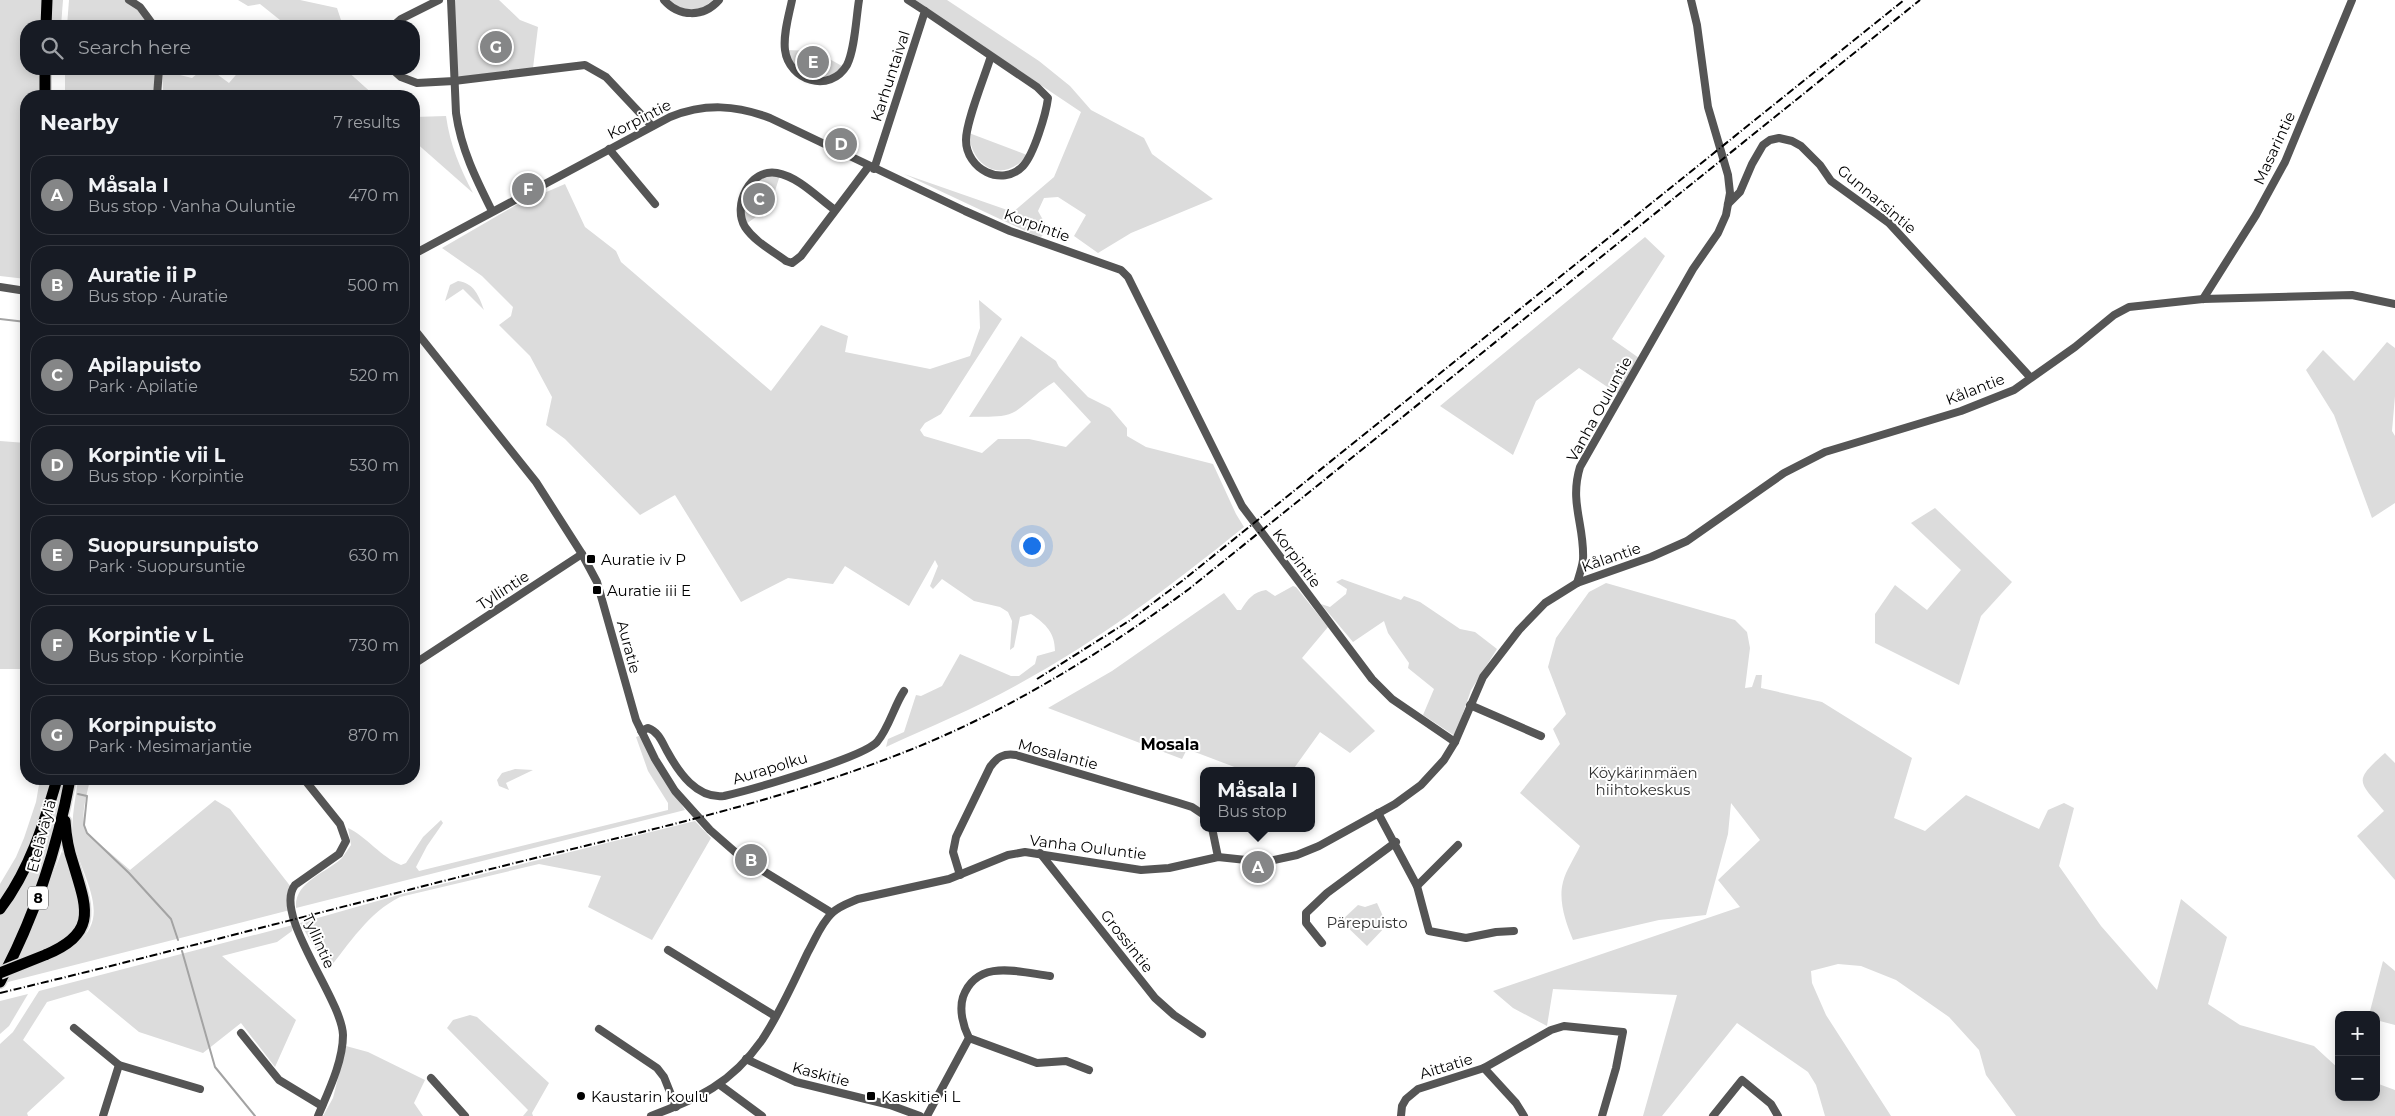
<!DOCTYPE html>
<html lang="en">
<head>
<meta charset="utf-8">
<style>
  :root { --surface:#171b24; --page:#20242c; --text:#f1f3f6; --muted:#9ea1a6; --line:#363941; --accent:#858687 }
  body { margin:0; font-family:Montserrat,sans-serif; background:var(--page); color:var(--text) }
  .controls { position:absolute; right:15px; bottom:15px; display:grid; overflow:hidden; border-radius:10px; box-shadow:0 2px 12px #0003 }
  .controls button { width:45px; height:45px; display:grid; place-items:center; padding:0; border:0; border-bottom:1px solid var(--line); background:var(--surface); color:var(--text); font:25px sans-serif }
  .you { position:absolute; left:1031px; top:545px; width:18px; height:18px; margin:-12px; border:4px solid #fff; border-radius:50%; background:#1a73e8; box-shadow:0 0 0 8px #1a73e833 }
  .badge { display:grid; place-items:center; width:32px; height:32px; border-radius:50%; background:var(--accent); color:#fff; font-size:16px; font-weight:700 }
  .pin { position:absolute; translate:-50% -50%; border:2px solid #fff; box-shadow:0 1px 5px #0006 }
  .popup { position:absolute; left:1200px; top:767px; width:115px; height:65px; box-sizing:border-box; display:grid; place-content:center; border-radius:10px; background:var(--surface); filter:drop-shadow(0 1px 4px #0005); font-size:16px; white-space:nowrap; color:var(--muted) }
  .popup b { font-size:19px; color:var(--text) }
  .popup::after { content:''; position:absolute; left:50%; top:100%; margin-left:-10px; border:10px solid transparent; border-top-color:var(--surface) }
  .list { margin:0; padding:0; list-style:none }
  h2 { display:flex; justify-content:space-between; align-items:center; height:65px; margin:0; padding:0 20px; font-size:21px }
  h2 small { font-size:16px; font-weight:400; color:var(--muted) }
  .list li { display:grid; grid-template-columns:32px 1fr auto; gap:15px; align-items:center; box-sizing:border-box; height:80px; margin:0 10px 10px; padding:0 10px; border:1px solid var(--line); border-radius:20px }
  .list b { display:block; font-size:19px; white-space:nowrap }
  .list p { margin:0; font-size:16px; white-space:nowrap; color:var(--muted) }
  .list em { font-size:16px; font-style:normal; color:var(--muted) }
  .icon { flex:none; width:28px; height:28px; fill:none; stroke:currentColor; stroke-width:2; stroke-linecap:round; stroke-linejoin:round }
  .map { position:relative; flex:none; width:2395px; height:1116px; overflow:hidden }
  .search { position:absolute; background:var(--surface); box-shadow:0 2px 12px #0003; left:20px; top:20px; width:400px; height:55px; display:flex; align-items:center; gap:12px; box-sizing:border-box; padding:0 18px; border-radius:20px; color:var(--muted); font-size:19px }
  .panel { position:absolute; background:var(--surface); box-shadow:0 2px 12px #0003; left:20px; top:90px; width:400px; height:695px; border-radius:20px }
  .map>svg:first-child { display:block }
</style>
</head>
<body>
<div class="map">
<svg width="2395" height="1116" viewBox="0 0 2395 1116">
  <rect width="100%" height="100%" fill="#fff"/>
  <g fill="#dcdcdc">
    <path d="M 0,0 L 42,0 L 41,26 L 26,26 L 26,69 L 39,69 L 39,96 L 26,96 L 26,279 L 0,276 Z"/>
    <path d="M 52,0 L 63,0 L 61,26 L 51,26 Z"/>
    <path d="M 69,0 L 126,0 L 139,10 L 151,26 L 67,26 Z"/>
    <path d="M 238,0 L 300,0 L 337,8 L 343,26 L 276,26 L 280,20 L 260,4 L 248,6 Z"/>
    <path d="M 454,0 L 499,0 L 520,20 L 538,27 L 533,68 L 460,78 L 457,74 Z"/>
    <path d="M 666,0 L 713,0 C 696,15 683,11 666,0 Z"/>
    <path d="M 914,0 L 947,0 L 1039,61 L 1070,86 L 1091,110 L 1144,138 L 1152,154 L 1213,199 L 1131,233 L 1098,253 L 1074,236 L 1086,215 L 1058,197 L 1044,198 L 1038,211 L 1048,229 L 1041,237 L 1036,236 L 904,174 L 1013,212 L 1054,177 L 1081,112 Z"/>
    <path d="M 787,50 L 815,51 L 842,66 L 833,75 L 814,79 L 794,67 Z"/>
    <path d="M 65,69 L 156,69 L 154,96 L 65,96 Z"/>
    <path d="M 203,69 L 210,69 L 229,83 L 241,69 L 345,69 L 375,96 L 231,96 L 163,90 L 162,75 L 164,71 L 192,78 Z"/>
    <path d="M 446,116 C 450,145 460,168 473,193 L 414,141 L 414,117 Z"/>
    <path d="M 969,133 L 1027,155 C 1004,185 971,168 969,133 Z"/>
    <path d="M 768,175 L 780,175 L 770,207 L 746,224 L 743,206 L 750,185 Z"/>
    <path d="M 565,184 L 585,227 L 616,251 L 621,262 L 771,391 L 821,325 L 848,336 L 845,352 L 930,369 L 970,356 L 980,328 L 979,300 L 1002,319 L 941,414 L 925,423 L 920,430 L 924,436 L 982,453 L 998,439 L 1029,439 L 1066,447 L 1091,422 L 1054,382 C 1040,390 1029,402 1016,411 C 1003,419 983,416 969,417 L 1021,336 L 1056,361 L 1059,367 L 1088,397 L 1110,408 L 1127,428 L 1127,436 L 1146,447 L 1213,464 L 1236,514 L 1244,527 C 1172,585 1098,641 1017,685 C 974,709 929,727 886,747 L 888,739 L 904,732 L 916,695 L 921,696 L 942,686 L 960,654 L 1011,676 L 1019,676 L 1035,664 L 1037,656 L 1055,651 C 1055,633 1046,624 1031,614 L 1020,617 L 1014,647 L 1010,650 L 1012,621 L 1008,612 L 1000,607 L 974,601 L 942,579 L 933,589 L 930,586 L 938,566 L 935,560 L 909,606 L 845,566 L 833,584 L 788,578 L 741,602 L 675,495 L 640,515 L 565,439 L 546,425 L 552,397 L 530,356 L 499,325 L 511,316 L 513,307 L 482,276 L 442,248 L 516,205 Z"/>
    <path d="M 1645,237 L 1665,256 L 1612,339 L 1639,358 L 1618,394 L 1579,368 L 1536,401 L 1513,455 L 1440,406 Z"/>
    <path d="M 458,281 C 474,283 479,296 484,310 L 463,289 L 445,301 L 450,285 Z"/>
    <path d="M 2387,342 L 2395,348 L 2395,396 L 2392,431 L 2395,436 L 2395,503 L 2372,518 L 2334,415 L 2306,370 L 2323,350 L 2354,381 Z"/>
    <path d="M 0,441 L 26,443 L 26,669 L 0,669 Z"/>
    <path d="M 1935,508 L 2012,582 L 1981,616 L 1959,685 L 1875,643 L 1875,614 L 1895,585 L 1927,610 L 1961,570 L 1911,523 Z"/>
    <path d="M 1342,579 L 1401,600 L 1404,596 L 1420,602 L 1460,629 L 1475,632 L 1497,649 L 1471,690 L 1455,736 L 1423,715 L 1434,689 L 1408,668 L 1409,663 L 1388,633 L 1384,621 L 1353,642 L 1321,604 L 1330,607 L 1346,594 L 1347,589 L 1336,582 Z"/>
    <path d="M 1606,583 L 1735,620 L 1747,632 L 1750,648 L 1745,688 L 1752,687 L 1756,675 L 1762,675 L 1761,688 L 1822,702 L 1912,758 L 1894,818 L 1925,831 L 1966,795 L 2039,829 L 2048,810 L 2064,803 L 2074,808 L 2059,866 L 2101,926 L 2157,990 L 2181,899 L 2227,937 L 2208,1004 L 2240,1025 L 2314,1046 L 2339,1069 L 2339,1097 L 2376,1097 L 2376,1083 L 2395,1090 L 2395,1116 L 2016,1116 L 1986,1075 L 1979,1050 L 1949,1017 L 1896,980 L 1861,966 L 1838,964 L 1811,971 L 1812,983 L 1826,1015 L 1891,1116 L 1825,1116 L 1816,1085 L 1808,1072 L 1737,1023 L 1662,1116 L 1643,1116 L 1677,995 L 1553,989 L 1547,1026 L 1513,1008 L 1493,991 L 1740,907 L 1718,880 L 1760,840 L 1731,803 L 1728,834 L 1706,915 L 1659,920 L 1573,940 C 1566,923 1558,901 1563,882 C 1566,870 1575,857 1580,846 L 1520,793 L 1560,744 L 1553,729 L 1566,714 L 1548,667 L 1556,638 L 1589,592 Z"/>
    <path d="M 1293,586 L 1296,587 L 1328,627 L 1302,658 L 1375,731 L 1350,753 L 1320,732 L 1292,771 L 1245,771 L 1187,749 L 1182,759 L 1048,708 L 1112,671 L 1224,593 L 1237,610 L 1241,610 C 1248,599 1253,592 1266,590 L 1275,596 Z"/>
    <path d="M 639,736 L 685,810 L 296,908 C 294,882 326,873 342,858 C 345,854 348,849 351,845 L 348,828 C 367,837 381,857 401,865 L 406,863 L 423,837 L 441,820 L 443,823 L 427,846 L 416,867 L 419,871 L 668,810 L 668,803 L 648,771 L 636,737 Z"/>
    <path d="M 2385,753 L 2395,763 L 2395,880 L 2357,836 L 2384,811 C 2359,781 2352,782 2385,753 Z"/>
    <path d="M 515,769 L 533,770 L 506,783 L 509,790 L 499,786 L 497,780 L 502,773 Z"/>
    <path d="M 40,779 L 54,779 L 36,836 L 0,904 L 0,884 L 16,857 L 24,838 L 36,802 Z"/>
    <path d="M 60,779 L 65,779 L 59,814 L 31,905 L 3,967 L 0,967 L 0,913 Z"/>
    <path d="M 78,779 L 90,779 C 87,796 79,816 87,833 L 130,870 L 215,800 L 230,809 L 291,887 L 290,910 L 4,983 L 10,973 C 29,964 60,954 77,942 C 115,915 77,871 73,836 C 71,818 76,797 78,779 Z"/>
    <path d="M 695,821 L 711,838 L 652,940 L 588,907 L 601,876 L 539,864 L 400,897 C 369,912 349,944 328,970 L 300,923 L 402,894 Z"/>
    <path d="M 62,851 C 73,882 95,916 62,942 C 50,951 31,956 17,963 Z"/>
    <path d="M 1377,903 L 1387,925 L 1367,946 L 1341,921 L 1358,905 L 1365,907 Z"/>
    <path d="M 293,925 L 292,931 L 277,942 L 222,956 L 296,1020 L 275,1067 L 241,1023 L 203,1053 L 139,1032 L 88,990 L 47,1002 L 23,1040 L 65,1078 L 27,1113 L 28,1116 L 0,1116 L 0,1044 L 13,1032 L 39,991 Z"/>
    <path d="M 2383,961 L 2395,971 L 2395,1025 L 2376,1020 L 2376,1015 L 2369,1015 Z"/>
    <path d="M 28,994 L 9,1026 L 0,1034 L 0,1001 Z"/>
    <path d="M 470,1015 L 477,1017 L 549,1083 L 532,1113 L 533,1116 L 523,1116 L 528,1110 L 447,1028 L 453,1020 Z"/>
    <path d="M 346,1046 L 368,1052 L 425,1080 L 414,1103 L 423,1116 L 323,1116 L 333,1098 Z"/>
  </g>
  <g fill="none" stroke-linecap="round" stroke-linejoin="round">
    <g stroke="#a3a3a3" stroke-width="2">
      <path d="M 0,319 L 26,322"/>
      <path d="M 78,794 L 87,796 L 84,825 L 87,833 L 129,873 L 171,919 L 178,940"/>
      <path d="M 182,951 L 215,1067 L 255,1116"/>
    </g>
    <g stroke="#dbdbdb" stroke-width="14">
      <g id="highway">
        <path d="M 46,26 L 47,0"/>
        <path d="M 45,96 L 45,69"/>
        <path d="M 0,909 C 29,871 44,824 57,779"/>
        <path d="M 45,955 C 98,933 87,909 73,863 C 68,849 66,835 65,821"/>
        <path d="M 0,982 C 34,918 57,850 70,779"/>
      </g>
    </g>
    <g stroke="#555" stroke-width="8">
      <path d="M 129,0 L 140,7 L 154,26"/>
      <path d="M 451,0 L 456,113 C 461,149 476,179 492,211"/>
      <path d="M 664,0 C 679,17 703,18 719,0"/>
      <path d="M 792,0 C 789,15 783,34 785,50 C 789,81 830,94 847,65 C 855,49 856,18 859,0"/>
      <path d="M 925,11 L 1037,87 L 1048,98 C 1046,114 1034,154 1023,166 C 1002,188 966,169 966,140 C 966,121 985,76 991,56"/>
      <path d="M 393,26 L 401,19 L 439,0"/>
      <path d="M 392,69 L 401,77 L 417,83 L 454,81 L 585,65 L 606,77 L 652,126"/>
      <path d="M 157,96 L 159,69"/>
      <path d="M 609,149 L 655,204"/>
      <path d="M 874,169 L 925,11 L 908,0"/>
      <path d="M 1728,204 L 1740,192 L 1752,164 L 1763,145 L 1770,140 L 1779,138 L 1792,141 L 1801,146 L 1820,165 L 1831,181 L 1889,223 L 2030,377"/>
      <path d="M 835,210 C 818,198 799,177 777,173 C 750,168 732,205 745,227 C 755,242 773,251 786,261 L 792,263 L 801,256 L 869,166"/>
      <path d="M 414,254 L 670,117 C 705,103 736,105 770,118 L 965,211 L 1010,231 L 1121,270 L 1128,277 L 1242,506 L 1372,679 L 1392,699 L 1455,742"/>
      <path d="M 0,287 L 26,291"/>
      <path d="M 2203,299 L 2256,215 L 2285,162 L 2352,0"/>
      <path d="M 414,329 L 536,482 L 582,554 L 597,582 L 636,720 L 655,759 L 675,791 L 710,830 L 742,858 L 832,913"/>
      <path d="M 1577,583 C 1579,576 1582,568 1583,560 C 1585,526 1569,503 1580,467 L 1693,269 L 1718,233 L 1726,215 L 1730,193 L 1728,175 L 1708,107 L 1697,25 L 1691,0"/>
      <path d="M 414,664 L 582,554"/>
      <path d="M 1470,705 L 1541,736"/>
      <path d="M 641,731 L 648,728 C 659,732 662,742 667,751 C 679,773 697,799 724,796 C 750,790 862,758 877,742 C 889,728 894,706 904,691"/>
      <path d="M 304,779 L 340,824 L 346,841 L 339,854 L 295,885 C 272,914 342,999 343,1035 C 343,1062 328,1092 318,1116"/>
      <path d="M 1378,813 L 1417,886 L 1429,931 L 1466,938 L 1496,932 L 1514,931"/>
      <path d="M 1212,828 L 1218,857"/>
      <path d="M 1040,853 L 1155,998 L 1174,1015 L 1202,1034"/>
      <path d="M 960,875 L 953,852 L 956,837 L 990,767 C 997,757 1004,753 1016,755 L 1176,802 L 1192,807 L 1204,815"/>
      <path d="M 1417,886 L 1458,845"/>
      <path d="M 1322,943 L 1306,923 L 1306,913 L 1327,893 L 1396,842"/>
      <path d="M 668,950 L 775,1016"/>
      <path d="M 74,1028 L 119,1065 L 200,1089"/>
      <path d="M 599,1029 L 657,1068 L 664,1077 L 676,1107"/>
      <path d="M 241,1033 L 279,1080 L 322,1106"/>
      <path d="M 969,1038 L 1037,1063 L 1066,1061 L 1089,1070"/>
      <path d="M 746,1059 L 796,1082 L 890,1105 L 920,1116"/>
      <path d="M 1484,1068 L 1516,1103 L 1524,1116"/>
      <path d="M 431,1078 L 465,1116"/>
      <path d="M 720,1085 L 762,1116"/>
      <path d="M 103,1116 L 119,1065"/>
      <path d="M 651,1116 C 699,1098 731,1084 762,1040 C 780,1013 794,981 808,952 C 816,938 820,925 832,913 C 839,906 849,903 858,899 L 949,879 L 1008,855 L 1025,852 L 1141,870 L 1169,868 L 1218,857 L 1265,862 L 1297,855 L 1319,846 L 1395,804 L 1421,785 L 1444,760 L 1455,742 L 1483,677 L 1519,630 L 1545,603 L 1577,583 L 1651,557 L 1687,541 L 1784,473 L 1825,452 L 1961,411 L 2014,390 L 2075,347 L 2114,315 L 2129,307 L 2203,299 L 2352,295 L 2395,304"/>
      <path d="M 927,1116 L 969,1038 C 963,1026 959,1010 963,997 C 977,958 1019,972 1050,976"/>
      <path d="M 1401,1116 L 1402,1106 L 1406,1099 L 1418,1089 L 1484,1068 L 1551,1030 L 1564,1026 L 1623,1032 L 1616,1068 L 1602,1116"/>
      <path d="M 1713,1116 L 1742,1080 L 1771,1104 L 1778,1116"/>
    </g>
    <use href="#highway" stroke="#000" stroke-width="11"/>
    <g stroke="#000" stroke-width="2" stroke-dasharray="8 2.5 1 2.5" stroke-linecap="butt">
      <path d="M 1037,679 L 1129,621 L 1182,581 L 1904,0"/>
      <path d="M 0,993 C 159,955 317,913 475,873 C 616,837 761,808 897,755 C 1002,715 1099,655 1189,589 L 1920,0"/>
    </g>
    <g stroke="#dbdbdb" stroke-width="14" stroke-linecap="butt">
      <path id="highway-bridge" d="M 0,973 L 45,955"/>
    </g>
    <use href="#highway-bridge" stroke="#000" stroke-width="11"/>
  </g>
  <g fill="#000" stroke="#fff" stroke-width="2">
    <rect x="586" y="554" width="10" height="10" rx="2.5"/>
    <rect x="592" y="585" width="10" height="10" rx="2.5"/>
    <circle cx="581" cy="1096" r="5"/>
    <rect x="866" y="1091" width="10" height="10" rx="2.5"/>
  </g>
  <g text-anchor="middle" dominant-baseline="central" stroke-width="4" stroke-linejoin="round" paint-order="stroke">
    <rect fill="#fff" stroke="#4c4c4c" stroke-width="1" x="28" y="886.5" width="20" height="23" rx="4"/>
    <g font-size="14" font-weight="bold" fill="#000">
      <text x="38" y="898">8</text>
    </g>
    <g font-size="15" fill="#000" stroke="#fff">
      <text transform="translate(890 76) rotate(-72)">Karhuntaival</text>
      <text transform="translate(639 119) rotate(-27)">Korpintie</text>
      <text transform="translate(2274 148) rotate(-65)">Masarintie</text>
      <text transform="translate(1877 199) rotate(40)">Gunnarsintie</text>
      <text transform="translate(1037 225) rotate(20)">Korpintie</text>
      <text transform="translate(1975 389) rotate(-21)">Kålantie</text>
      <text transform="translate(1599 409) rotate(-61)">Vanha Ouluntie</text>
      <text transform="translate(1611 557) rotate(-19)">Kålantie</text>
      <text transform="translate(1297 558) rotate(53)">Korpintie</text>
      <text transform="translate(503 590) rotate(-33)">Tyllintie</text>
      <text transform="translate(629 647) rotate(75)">Auratie</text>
      <text transform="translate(1058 754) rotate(15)">Mosalantie</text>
      <text transform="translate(770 768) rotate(-17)">Aurapolku</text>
      <text transform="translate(41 836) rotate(-75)">Eteläväylä</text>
      <text transform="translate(1088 847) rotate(7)">Vanha Ouluntie</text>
      <text transform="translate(319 941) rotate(66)">Tyllintie</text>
      <text transform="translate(1127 941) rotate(52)">Grossintie</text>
      <text transform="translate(1446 1066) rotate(-17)">Aittatie</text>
      <text transform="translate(821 1074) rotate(15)">Kaskitie</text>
    </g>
    <g font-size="15" fill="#000" stroke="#fff" text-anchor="start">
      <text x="601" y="559">Auratie iv P</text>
      <text x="607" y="590">Auratie iii E</text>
      <text x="591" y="1096">Kaustarin koulu</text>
      <text x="881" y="1096">Kaskitie i L</text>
    </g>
    <g font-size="15" fill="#333" stroke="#fff">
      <text x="1643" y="772">Köykärinmäen<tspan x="1643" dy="17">hiihtokeskus</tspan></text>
      <text x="1367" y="922">Pärepuisto</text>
    </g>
    <g font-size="16" font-weight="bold" fill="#000" stroke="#fff">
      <text x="1170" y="744">Mosala</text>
    </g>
  </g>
</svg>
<div class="controls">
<button>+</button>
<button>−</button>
</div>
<div class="you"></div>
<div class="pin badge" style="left:1258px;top:867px">A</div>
<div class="popup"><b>Måsala I</b>Bus stop</div>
<div class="pin badge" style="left:751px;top:860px">B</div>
<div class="pin badge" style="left:759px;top:199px">C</div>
<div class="pin badge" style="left:841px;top:144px">D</div>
<div class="pin badge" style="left:813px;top:62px">E</div>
<div class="pin badge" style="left:528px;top:189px">F</div>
<div class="pin badge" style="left:496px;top:47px">G</div>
<div class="search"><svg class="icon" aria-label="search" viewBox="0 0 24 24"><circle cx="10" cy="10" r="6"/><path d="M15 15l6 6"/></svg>Search here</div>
<section class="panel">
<h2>Nearby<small>7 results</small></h2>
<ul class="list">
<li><span class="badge">A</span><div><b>Måsala I</b><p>Bus stop · Vanha Ouluntie</p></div><em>470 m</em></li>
<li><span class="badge">B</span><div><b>Auratie ii P</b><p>Bus stop · Auratie</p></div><em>500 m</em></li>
<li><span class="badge">C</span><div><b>Apilapuisto</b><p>Park · Apilatie</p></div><em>520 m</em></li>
<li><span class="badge">D</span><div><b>Korpintie vii L</b><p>Bus stop · Korpintie</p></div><em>530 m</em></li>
<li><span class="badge">E</span><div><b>Suopursunpuisto</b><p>Park · Suopursuntie</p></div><em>630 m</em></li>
<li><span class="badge">F</span><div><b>Korpintie v L</b><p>Bus stop · Korpintie</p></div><em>730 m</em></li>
<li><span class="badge">G</span><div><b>Korpinpuisto</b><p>Park · Mesimarjantie</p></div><em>870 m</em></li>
</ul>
</section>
</div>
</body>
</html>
